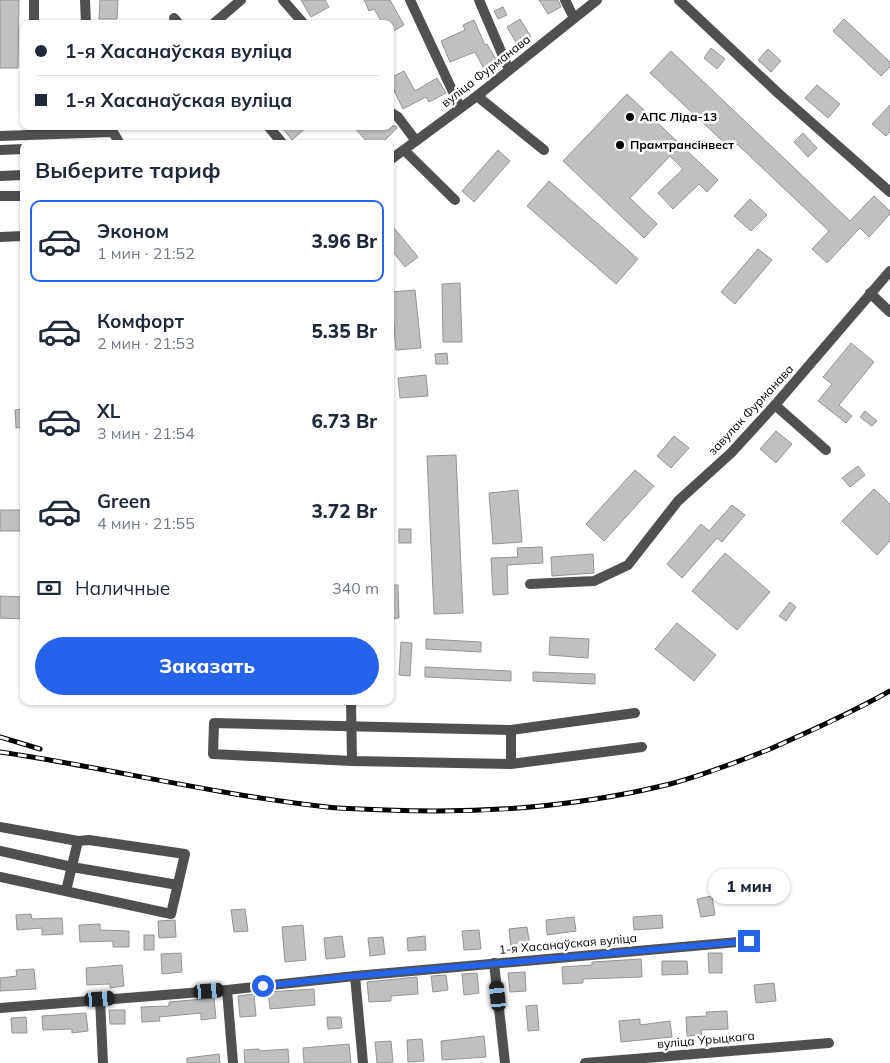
<!DOCTYPE html>
<html lang="ru">
<head>
<meta charset="utf-8">
<style>
  :root { --surface:#fff; --page:#f2f2f3; --text:#1f2937; --muted:#747a83; --line:#e0e1e3; --accent:#2563eb }
  body { margin:0; font-family:Mulish,sans-serif; background:var(--page); color:var(--text); height:100vh; display:flex; flex-direction:column; font-size:19px; white-space:nowrap }
  * { box-sizing:border-box; margin:0 }
  p { font-size:16px; color:var(--muted) }
  .icon { flex:none; width:28px; height:28px; fill:none; stroke:currentColor; stroke-width:2; stroke-linecap:round; stroke-linejoin:round }
  .map { position:relative; flex:1; overflow:hidden }
  .drawer { position:absolute; left:20px; top:140px; width:374px; height:565px; display:flex; flex-direction:column; background:var(--surface); border-radius:10px; box-shadow:0 1px 4px #0004 }
  .drawer>* { flex:none }
  .guide { position:absolute; left:20px; top:20px; width:374px; height:110px; border-radius:10px; box-shadow:0 1px 4px #0004; display:grid; align-content:center; height:110px; padding:0 15px; background:var(--surface) }
  .end { position:absolute; width:22px; height:22px; margin:-11px; border:6px solid #2563eb; background:#fff; box-shadow:0 0 0 2px #fff }
  .from { border-radius:50% }
  .bubble { position:absolute; height:35px; border-radius:18px; background:var(--surface); box-shadow:0 1px 4px #0004; font-size:16px; font-weight:800; line-height:35px; text-align:center }
  .car { position:absolute; width:15px; height:30px; margin:-15px -8px; border-radius:6px; box-shadow:0 0 4px 1px #0007; background:linear-gradient(#222 24%,#8ab4d8 0 40%,#222 0 76%,#8ab4d8 0 86%,#222 0) }
  .guide b { display:flex; align-items:center; gap:18px; height:48px; font-size:19px }
  .guide b+b { border-top:1px solid var(--line) }
  .guide i { width:12px; height:12px; background:var(--text) }
  ul { padding:0; list-style:none }
  li { display:flex; align-items:center; gap:15px; height:82px; margin:0 10px 8px; padding:0 5px; border:2px solid transparent; border-radius:10px }
  li div { flex:1 }
  li b { display:block; font-size:19px }
  li em { font-style:normal; font-weight:800 }
  li.selected { border-color:var(--accent) }
  li>.icon { width:45px; height:45px; stroke-width:1.5 }
  h2 { padding:0 15px; font-size:22px; line-height:60px }
  .pay { display:flex; align-items:center; gap:12px; height:55px; padding:0 15px; font-size:19px }
  .pay p { margin-inline-start:auto }
  .action { display:flex; gap:10px; margin-top:auto; padding:10px 15px }
  .action a { flex:1; height:58px; border-radius:30px; background:var(--accent); color:#fff; font-size:20px; font-weight:800; line-height:58px; text-align:center }
  .map>svg:first-child { display:block }
  .building { fill:#c0c0c0; stroke:#949494 }
  .lines { fill:none; stroke-linecap:round; stroke-linejoin:round }
  .minor { stroke:#505050; stroke-width:10 }
  .rail-casing { stroke:#000; stroke-width:5 }
  .rail { stroke:#fff; stroke-width:3; stroke-dasharray:9; stroke-linecap:butt }
  .route { stroke:#2563eb; stroke-width:6 }
  .poi-dot { fill:#000; stroke:#fff; stroke-width:2 }
  .labels { text-anchor:middle; stroke-width:5; stroke-linejoin:round; paint-order:stroke }
  .street-label { font-size:12px; fill:#000; stroke:#fff }
  .poi-label { font-size:12px; font-weight:bold; fill:#000; stroke:#fff; text-anchor:start }
</style>
</head>
<body>
<div class="map">
<svg width="890" height="1063" viewBox="0 0 890 1063">
  <rect width="100%" height="100%" fill="#fff"/>
  <g class="building">
    <polygon points="0,0 19,0 18,68 0,68"/>
    <polygon points="100,0 118,0 117,19 99,19"/>
    <polygon points="301,0 325,0 329,7 311,17"/>
    <polygon points="364,0 390,0 404,25 390,33 390,24 383,24 374,9 369,11"/>
    <polygon points="539,0 558,0 561,7 548,14"/>
    <polygon points="503,7 507,15 498,19 494,11"/>
    <polygon points="520,19 531,37 517,44 507,27"/>
    <polygon points="844,19 890,62 890,67 881,76 833,31"/>
    <polygon points="474,20 485,45 487,44 497,61 484,69 475,52 450,62 441,41 465,30 463,25"/>
    <polygon points="711,48 725,59 717,69 704,58"/>
    <polygon points="768,49 781,61 771,72 758,60"/>
    <polygon points="671,51 850,221 874,196 890,211 890,214 869,237 860,228 827,263 812,249 829,231 737,144 732,150 650,73"/>
    <polygon points="404,71 415,91 437,78 446,93 429,102 426,97 403,109 390,82 390,78"/>
    <polygon points="817,85 840,104 828,118 805,98"/>
    <polygon points="627,94 718,180 707,192 699,184 673,209 658,193 683,169 670,156 630,198 657,224 644,238 563,161"/>
    <polygon points="890,105 890,132 886,136 872,124"/>
    <polygon points="281,126 308,126 292,140"/>
    <polygon points="353,126 396,126 397,128 381,144 369,144"/>
    <polygon points="803,133 817,148 808,157 794,142"/>
    <polygon points="498,150 510,161 474,202 462,191"/>
    <polygon points="549,181 638,259 616,284 527,206"/>
    <polygon points="750,199 767,215 751,231 734,216"/>
    <polygon points="390,223 418,257 405,267 390,248"/>
    <polygon points="758,249 772,260 735,304 721,292"/>
    <polygon points="460,283 462,342 443,342 442,284"/>
    <polygon points="415,290 421,348 396,350 391,292"/>
    <polygon points="851,343 874,362 839,405 852,416 846,423 818,401 832,384 823,377"/>
    <polygon points="447,353 448,364 436,364 435,354"/>
    <polygon points="426,375 428,396 400,398 398,378"/>
    <polygon points="24,409 24,427 16,428 15,410"/>
    <polygon points="865,411 877,421 872,426 860,417"/>
    <polygon points="776,431 792,444 776,463 760,449"/>
    <polygon points="674,436 689,448 671,468 657,456"/>
    <polygon points="456,455 463,613 434,614 427,456"/>
    <polygon points="858,466 865,475 850,487 842,478"/>
    <polygon points="635,470 654,486 604,541 586,524"/>
    <polygon points="874,489 890,504 890,541 877,555 842,521"/>
    <polygon points="518,490 522,542 493,544 489,493"/>
    <polygon points="732,505 745,515 722,542 717,538 682,578 667,564 701,524 709,531"/>
    <rect x="0" y="510" width="24" height="21"/>
    <rect x="399" y="529" width="12" height="14"/>
    <polygon points="542,547 543,563 507,565 508,594 493,595 491,558 518,557 517,548"/>
    <polygon points="725,553 770,592 737,630 692,591"/>
    <polygon points="593,554 594,573 552,576 551,557"/>
    <polygon points="390,585 398,585 399,618 390,619"/>
    <polygon points="0,596 24,597 24,619 0,618"/>
    <polygon points="790,602 796,607 786,621 779,616"/>
    <polygon points="677,623 716,655 694,681 655,649"/>
    <polygon points="550,637 589,639 588,658 549,655"/>
    <polygon points="426,639 481,642 481,652 426,649"/>
    <polygon points="401,642 412,643 410,676 399,675"/>
    <polygon points="425,667 511,671 511,681 425,677"/>
    <polygon points="533,672 595,674 595,684 533,681"/>
    <polygon points="712,896 715,915 701,917 697,899"/>
    <polygon points="245,909 248,931 234,932 231,910"/>
    <polygon points="31,914 32,919 62,918 63,934 42,935 42,928 17,930 16,915"/>
    <polygon points="662,915 663,928 634,930 633,917"/>
    <polygon points="574,917 576,931 547,935 546,920"/>
    <polygon points="175,920 176,937 159,938 158,921"/>
    <polygon points="100,924 100,930 129,931 129,947 113,947 113,941 80,942 79,925"/>
    <polygon points="303,925 306,960 285,962 282,927"/>
    <polygon points="527,927 530,946 511,948 509,929"/>
    <polygon points="479,930 481,949 464,950 462,931"/>
    <rect x="144" y="935" width="10" height="15"/>
    <polygon points="342,936 345,957 326,959 324,938"/>
    <polygon points="425,936 426,950 408,951 407,938"/>
    <polygon points="383,937 385,954 370,956 368,938"/>
    <polygon points="181,953 182,972 162,974 161,954"/>
    <polygon points="708,953 722,953 722,973 709,973"/>
    <polygon points="641,959 642,977 583,979 583,983 563,984 562,967 592,965 592,962"/>
    <polygon points="662,961 687,961 688,974 662,975"/>
    <polygon points="122,965 124,986 110,988 110,984 87,985 86,968"/>
    <polygon points="34,969 36,989 0,991 0,978 17,976 16,970"/>
    <polygon points="525,972 526,991 510,992 508,973"/>
    <polygon points="477,973 479,993 464,995 462,974"/>
    <polygon points="446,975 448,990 433,992 431,976"/>
    <polygon points="417,977 418,994 391,996 391,1001 369,1002 367,982"/>
    <polygon points="774,983 776,1001 756,1003 754,985"/>
    <polygon points="314,989 315,1005 270,1009 268,992"/>
    <polygon points="254,994 256,1016 240,1017 238,996"/>
    <polygon points="214,998 216,1018 201,1020 201,1013 159,1017 160,1021 142,1022 141,1007 169,1006 169,1002"/>
    <polygon points="537,1005 539,1030 528,1031 526,1006"/>
    <polygon points="109,1010 125,1010 125,1024 110,1024"/>
    <polygon points="727,1011 728,1029 701,1030 702,1035 687,1036 686,1017 707,1016 706,1012"/>
    <polygon points="86,1013 88,1031 72,1033 72,1029 43,1030 42,1016"/>
    <polygon points="26,1017 27,1033 12,1033 11,1018"/>
    <polygon points="327,1017 341,1017 342,1028 328,1029"/>
    <polygon points="640,1019 640,1025 670,1021 672,1037 621,1042 619,1021"/>
    <polygon points="484,1036 486,1057 442,1060 441,1041"/>
    <polygon points="422,1039 424,1061 408,1062 407,1040"/>
    <polygon points="391,1041 393,1062 377,1063 375,1042"/>
    <polygon points="349,1044 351,1063 304,1063 303,1048"/>
    <polygon points="259,1049 259,1051 288,1049 289,1063 245,1063 244,1050"/>
    <polygon points="219,1054 220,1063 187,1063 187,1058"/>
  </g>
  <g class="lines">
    <g class="minor">
      <polyline points="34,0 34,24"/>
      <polyline points="85,0 86,24"/>
      <polyline points="283,0 304,24"/>
      <polyline points="410,0 460,107"/>
      <polyline points="479,0 509,70"/>
      <polyline points="565,0 574,18"/>
      <polyline points="679,0 778,93 890,192"/>
      <polyline points="174,18 179,24"/>
      <polyline points="213,24 241,0"/>
      <polyline points="477,96 544,150"/>
      <polyline points="390,112 398,117 416,141"/>
      <polyline points="268,126 283,144"/>
      <polyline points="0,136 113,132 120,144"/>
      <polyline points="0,150 24,149"/>
      <polyline points="404,150 455,200"/>
      <polyline points="390,160 477,96 597,0"/>
      <polyline points="0,176 24,175"/>
      <polyline points="0,196 24,196"/>
      <polyline points="0,237 24,236"/>
      <polyline points="870,293 890,312"/>
      <polyline points="775,405 826,450"/>
      <polyline points="530,584 594,581 628,565 678,501 731,453 775,405 890,271"/>
      <polyline points="351,701 352,761"/>
      <polyline points="511,730 511,764 642,747"/>
      <polyline points="511,764 352,761 213,754 214,723 511,730 635,713"/>
      <polyline points="0,827 78,841 89,840 185,854 171,914 0,877"/>
      <polyline points="0,851 72,867 178,885"/>
      <polyline points="66,891 78,841"/>
      <polyline points="494,963 505,1063"/>
      <polyline points="355,976 363,1063"/>
      <polyline points="227,990 233,1063"/>
      <polyline points="100,999 103,1063"/>
      <polyline points="0,1008 227,990 355,976 749,941"/>
      <polyline points="585,1063 829,1043"/>
    </g>
    <defs>
      <g id="rail">
        <polyline points="0,737 40,749"/>
        <path d="M0 752C109 768 217 795 327 807 346 809 367 809 387 810 482 814 577 807 670 784 704 775 737 762 770 749 811 731 851 713 890 691"/>
      </g>
    </defs>
    <use href="#rail" class="rail-casing"/>
    <use href="#rail" class="rail"/>
  </g>
  <g class="lines">
    <polyline class="route" points="263,986 355,976 749,941"/>
  </g>
  <g class="poi-dot">
    <circle cx="630" cy="117" r="5"/>
    <circle cx="620" cy="145" r="5"/>
  </g>
  <g class="labels">
    <g class="street-label">
      <text transform="translate(486 71) rotate(-38)" y="4">вуліца Фурманава</text>
      <text transform="translate(751 410) rotate(-47)" y="4">завулак Фурманава</text>
      <text transform="translate(568 944) rotate(-5)" y="4">1-я Хасанаўская вуліца</text>
      <text transform="translate(706 1040) rotate(-5)" y="4">вуліца Урыцкага</text>
    </g>
    <g class="poi-label">
      <text x="640" y="121">АПС Ліда-13</text>
      <text x="630" y="149">Прамтрансінвест</text>
    </g>
  </g>
</svg>
<i class="end from" style="left:263px;top:986px"></i>
<i class="end" style="left:749px;top:941px"></i>
<div class="bubble" style="left:708px;top:869px;width:82px">1 мин</div>
<i class="car" style="left:209px;top:991px;rotate:86deg"></i>
<i class="car" style="left:498px;top:996px;rotate:354deg"></i>
<i class="car" style="left:100px;top:999px;rotate:86deg"></i>
<div class="guide">
<b><i class="from"></i>1-я Хасанаўская вуліца</b>
<b><i></i>1-я Хасанаўская вуліца</b>
</div>
<section class="drawer">
<h2>Выберите тариф</h2>
<ul>
<li class="selected"><svg class="icon" aria-label="car" viewBox="0 0 24 24"><path d="M5 17H2v-5l4-1 3-4h7l3 4 3 1v5h-3M9 17h6M6 11h13"/><circle cx="7" cy="17" r="2"/><circle cx="17" cy="17" r="2"/></svg><div><b>Эконом</b><p>1 мин · 21:52</p></div><em>3.96 Br</em></li>
<li><svg class="icon" aria-label="car" viewBox="0 0 24 24"><path d="M5 17H2v-5l4-1 3-4h7l3 4 3 1v5h-3M9 17h6M6 11h13"/><circle cx="7" cy="17" r="2"/><circle cx="17" cy="17" r="2"/></svg><div><b>Комфорт</b><p>2 мин · 21:53</p></div><em>5.35 Br</em></li>
<li><svg class="icon" aria-label="car" viewBox="0 0 24 24"><path d="M5 17H2v-5l4-1 3-4h7l3 4 3 1v5h-3M9 17h6M6 11h13"/><circle cx="7" cy="17" r="2"/><circle cx="17" cy="17" r="2"/></svg><div><b>XL</b><p>3 мин · 21:54</p></div><em>6.73 Br</em></li>
<li><svg class="icon" aria-label="car" viewBox="0 0 24 24"><path d="M5 17H2v-5l4-1 3-4h7l3 4 3 1v5h-3M9 17h6M6 11h13"/><circle cx="7" cy="17" r="2"/><circle cx="17" cy="17" r="2"/></svg><div><b>Green</b><p>4 мин · 21:55</p></div><em>3.72 Br</em></li>
</ul>
<div class="pay"><svg class="icon" aria-label="cash" viewBox="0 0 24 24"><path d="M3 7h18v10H3z"/><circle cx="12" cy="12" r="2"/></svg>Наличные<p>340 m</p></div>
<div class="action"><a>Заказать</a></div>
</section>
</div>
</body>
</html>
